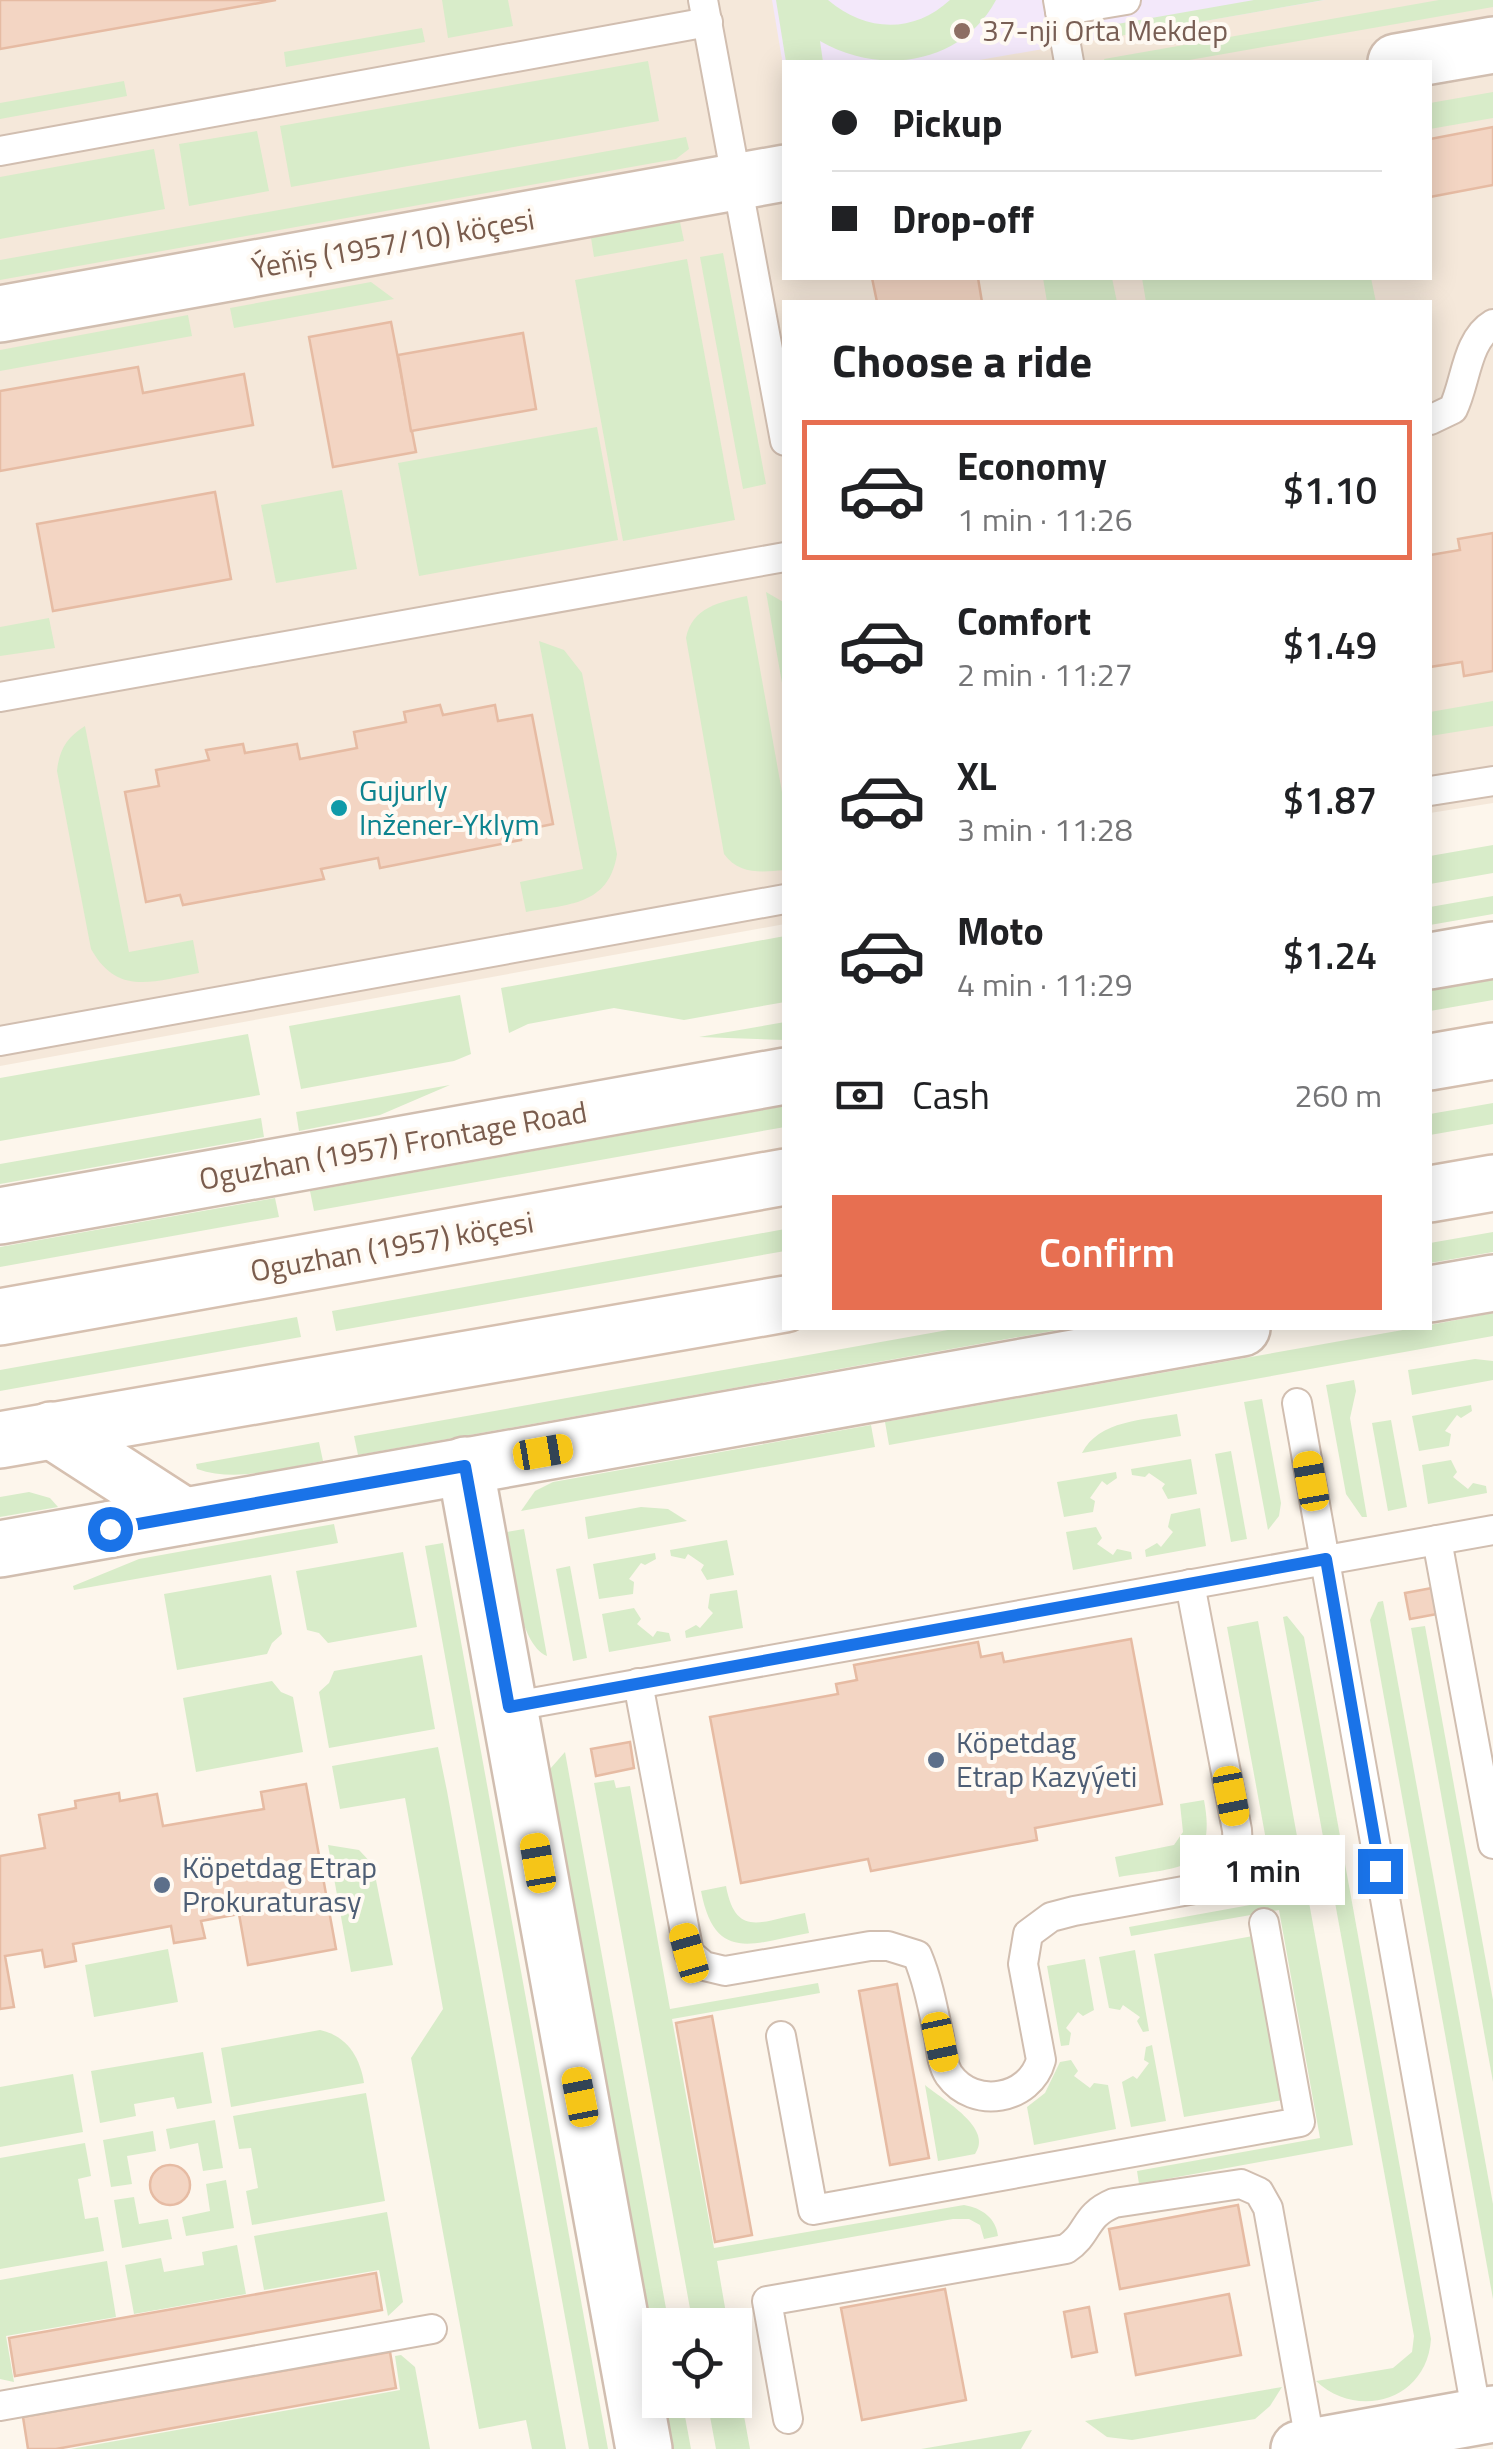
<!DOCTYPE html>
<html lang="en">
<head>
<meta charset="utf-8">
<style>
  :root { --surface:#fff; --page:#f2f2f2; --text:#202124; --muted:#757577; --line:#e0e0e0; --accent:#e76f51 }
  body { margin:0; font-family:"Titillium Web",sans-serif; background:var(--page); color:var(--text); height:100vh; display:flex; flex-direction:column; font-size:38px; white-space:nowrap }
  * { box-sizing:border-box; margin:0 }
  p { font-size:32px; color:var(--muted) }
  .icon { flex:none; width:55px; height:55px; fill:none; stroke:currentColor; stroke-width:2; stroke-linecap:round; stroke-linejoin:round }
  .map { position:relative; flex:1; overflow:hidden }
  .side { position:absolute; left:782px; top:300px; width:650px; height:1030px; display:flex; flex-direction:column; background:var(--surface); border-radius:0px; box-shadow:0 5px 25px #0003 }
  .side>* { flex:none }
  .banner { position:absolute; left:782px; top:60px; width:650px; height:220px; border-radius:0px; box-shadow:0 5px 25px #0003; display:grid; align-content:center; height:220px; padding:0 50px; background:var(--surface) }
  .controls { position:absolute; left:642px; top:2308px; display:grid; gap:20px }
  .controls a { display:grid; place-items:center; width:110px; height:110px; border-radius:0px; background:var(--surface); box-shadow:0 5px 25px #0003; font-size:50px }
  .end { position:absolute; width:45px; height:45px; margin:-22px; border:12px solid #1a73e8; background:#fff; box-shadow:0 0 0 5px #fff }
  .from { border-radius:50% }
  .bubble { position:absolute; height:70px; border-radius:0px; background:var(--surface); box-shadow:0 5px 25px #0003; font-size:32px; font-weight:600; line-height:70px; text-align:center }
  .car { position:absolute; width:30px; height:60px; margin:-30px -15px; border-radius:12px; box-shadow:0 0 8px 2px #0007; background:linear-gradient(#f5c518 24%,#345 0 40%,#f5c518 0 76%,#345 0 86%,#f5c518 0) }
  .banner b { display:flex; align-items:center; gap:35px; height:95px; font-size:38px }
  .banner b+b { border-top:2px solid var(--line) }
  .banner i { width:25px; height:25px; background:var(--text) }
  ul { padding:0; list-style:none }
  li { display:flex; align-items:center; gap:30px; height:140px; margin:0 20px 15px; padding:0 30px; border:5px solid transparent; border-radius:0px }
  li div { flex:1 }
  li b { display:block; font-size:38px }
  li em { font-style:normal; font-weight:600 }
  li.current { border-color:var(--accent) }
  li>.icon { width:90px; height:90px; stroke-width:1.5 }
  h2 { padding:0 50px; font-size:45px; line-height:120px }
  .pay { display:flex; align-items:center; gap:25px; height:110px; padding:0 50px; font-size:38px }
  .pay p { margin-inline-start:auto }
  .cta { display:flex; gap:20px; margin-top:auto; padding:20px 50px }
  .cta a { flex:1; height:115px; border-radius:0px; background:var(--accent); color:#fff; font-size:40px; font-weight:600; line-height:115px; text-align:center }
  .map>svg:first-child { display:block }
  .residential { fill:#f5e8da; fill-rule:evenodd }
  .education { fill:#f3e8fa }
  .green { fill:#d8ecc9 }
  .building { fill:#f3d5c3; stroke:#e6bba3; stroke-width:2.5 }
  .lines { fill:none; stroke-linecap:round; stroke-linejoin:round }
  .service-casing { stroke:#d1beb0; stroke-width:32 }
  .minor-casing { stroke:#d1beb0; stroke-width:60 }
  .secondary-casing { stroke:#d6c0b0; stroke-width:60 }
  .service { stroke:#fff; stroke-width:28 }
  .minor { stroke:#fff; stroke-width:55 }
  .secondary { stroke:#fff; stroke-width:55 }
  .route { stroke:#1a73e8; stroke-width:12 }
  .education-dot { fill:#8d6e63; stroke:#fffaf3; stroke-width:4 }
  .culture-dot { fill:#0f9aa8; stroke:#fffaf3; stroke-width:4 }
  .service-dot { fill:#5c6f8a; stroke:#fffaf3; stroke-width:4 }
  .labels { text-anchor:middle; stroke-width:8; stroke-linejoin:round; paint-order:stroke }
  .education-label { font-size:30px; fill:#785e54; stroke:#fffaf3; text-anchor:start }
  .street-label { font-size:30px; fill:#7a5c4d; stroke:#fffaf3 }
  .culture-label { font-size:30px; fill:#0d838f; stroke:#fffaf3; text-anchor:start }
  .service-label { font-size:30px; fill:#4e5e75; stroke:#fffaf3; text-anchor:start }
</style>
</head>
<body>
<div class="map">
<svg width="1493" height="2449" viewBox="0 0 1493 2449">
  <rect width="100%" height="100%" fill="#fdf6ec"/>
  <path class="residential" d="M0 0H1493V803L1430 813V302H785V924L0 1066ZM785 62H1430V278H785Z"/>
  <polygon class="education" points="772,0 1325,0 968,62 785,62 785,77"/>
  <g class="green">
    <polygon points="442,0 508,0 513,26 448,38"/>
    <path d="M776 0H828C866 32 913 34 950 0H996C961 65 880 76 820 41L823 62H786Z"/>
    <polygon points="1254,0 1324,0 1102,39 1100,27"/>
    <polygon points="1439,0 1493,0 1493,7 1178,62 1105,62 1104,59"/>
    <polygon points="422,28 425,42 286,67 284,52"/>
    <polygon points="648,61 659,121 291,187 280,126"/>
    <polygon points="124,81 127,96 0,119 0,103"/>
    <polygon points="1493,92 1493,118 1430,129 1430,103"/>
    <polygon points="257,131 269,191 189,206 179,144"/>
    <polygon points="686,137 689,149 676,159 0,280 0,260"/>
    <polygon points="154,149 165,209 0,239 0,177"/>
    <polygon points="680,222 684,241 594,257 591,238"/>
    <polygon points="723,253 766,484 743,489 700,257"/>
    <polygon points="687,259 735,520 623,541 575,280"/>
    <polygon points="1043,278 1112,278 1117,302 1047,302"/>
    <polygon points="1142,278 1371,278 1376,302 1146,302"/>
    <polygon points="371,282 394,299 234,328 230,308"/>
    <polygon points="188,315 192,336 0,371 0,350"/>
    <polygon points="597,427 618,540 419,576 398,463"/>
    <polygon points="342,490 357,569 276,583 261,505"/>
    <polygon points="766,592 785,603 785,700"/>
    <path d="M747 596 785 809V870C762 872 739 875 724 854L686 638C692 607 720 602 747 596Z"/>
    <polygon points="49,618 55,648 0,656 0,627"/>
    <path d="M539 641 564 650 582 673 617 854C609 906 568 904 526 912L520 882 583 869Z"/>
    <polygon points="1493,701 1493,726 1430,736 1430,712"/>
    <path d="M85 726 129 952 193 940 199 973C154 981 118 997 91 949L57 771C59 750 67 737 85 726Z"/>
    <polygon points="1493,845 1493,873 1430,884 1430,856"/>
    <polygon points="1493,896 1493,914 1430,925 1430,907"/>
    <polygon points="785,936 785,1002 684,1020 614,1008 528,1024 509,1033 501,988"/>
    <polygon points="1493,979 1493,1000 1430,1011 1430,990"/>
    <polygon points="460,995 471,1054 454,1061 301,1089 289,1026"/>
    <polygon points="785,1022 785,1040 699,1037"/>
    <polygon points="248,1034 260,1095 0,1141 0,1078"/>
    <polygon points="450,1085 380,1115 299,1131 296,1112"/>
    <polygon points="1493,1103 1493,1124 1430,1135 1430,1114"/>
    <polygon points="785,1106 785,1127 314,1211 310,1191"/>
    <polygon points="261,1118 264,1137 0,1184 0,1164"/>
    <polygon points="275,1198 279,1217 0,1267 0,1247"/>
    <polygon points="785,1229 785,1251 336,1331 332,1311"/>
    <polygon points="1493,1232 1493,1252 1430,1263 1430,1243"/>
    <polygon points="1493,1313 1493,1336 889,1445 885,1422 1414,1328 1430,1328 1430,1325"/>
    <polygon points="297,1317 301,1337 0,1391 0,1370"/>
    <polygon points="959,1328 1069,1328 358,1455 354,1436"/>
    <polygon points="1475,1359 1493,1361 1493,1380 1412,1395 1408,1370"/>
    <polygon points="1354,1380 1356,1391 1350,1418 1367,1517 1362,1517 1346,1494 1326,1385"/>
    <polygon points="1262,1399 1281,1503 1279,1516 1268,1530 1244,1402"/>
    <polygon points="1471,1405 1472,1411 1461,1418 1457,1415 1445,1431 1451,1434 1449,1446 1419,1451 1412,1416"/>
    <path d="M1177 1414 1181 1436 1082 1453C1099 1420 1144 1420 1177 1414Z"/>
    <polygon points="1391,1420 1407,1507 1388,1511 1372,1423"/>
    <polygon points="871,1425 875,1447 521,1511 535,1491 553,1482"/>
    <path d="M319 1442 323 1461C282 1468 237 1483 197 1469L196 1464Z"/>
    <polygon points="1231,1451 1247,1539 1231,1542 1215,1454"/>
    <polygon points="1191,1459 1197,1494 1168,1499 1162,1488 1165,1484 1149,1473 1145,1477 1132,1475 1131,1469"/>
    <polygon points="1451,1460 1457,1472 1453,1477 1468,1489 1473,1483 1486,1486 1487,1493 1428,1504 1422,1465"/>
    <polygon points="1116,1472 1117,1478 1107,1485 1102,1481 1090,1498 1095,1501 1093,1512 1064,1517 1057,1482"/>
    <polygon points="29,1492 50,1498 58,1507 0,1517 0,1497"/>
    <polygon points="641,1507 668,1509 687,1521 588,1539 585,1517"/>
    <polygon points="1200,1508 1206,1546 1146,1557 1145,1550 1157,1543 1161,1547 1173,1532 1168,1527 1171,1514"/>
    <polygon points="334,1524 338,1543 74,1590 73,1586 139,1559"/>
    <polygon points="1096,1527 1102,1538 1097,1544 1113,1555 1117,1549 1131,1552 1132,1559 1073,1570 1066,1532"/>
    <path d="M524 1529 547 1656C516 1642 513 1564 507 1532Z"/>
    <polygon points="727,1540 734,1575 707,1580 701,1570 704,1565 688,1554 685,1559 671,1556 670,1550"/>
    <polygon points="443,1543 608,2449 589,2449 425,1546"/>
    <polygon points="403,1552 417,1627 328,1643 319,1633 307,1630 296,1571"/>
    <polygon points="655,1553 656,1559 645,1565 641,1563 629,1579 634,1582 633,1594 599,1599 593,1564"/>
    <polygon points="570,1566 587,1658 573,1661 556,1569"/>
    <polygon points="271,1575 282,1634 272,1643 267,1654 177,1670 164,1594"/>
    <polygon points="737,1590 743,1628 686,1638 685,1631 696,1625 700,1628 713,1613 708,1608 710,1594"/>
    <polygon points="1383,1601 1493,2204 1493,2299 1370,1620 1378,1602"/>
    <polygon points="634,1608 641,1619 637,1624 653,1637 657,1631 669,1633 671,1641 609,1652 602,1614"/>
    <path d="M1287 1616 1304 1637 1431 2339C1427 2401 1357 2420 1316 2381L1393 2368 1412 2352 1414 2336 1283 1617Z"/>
    <polygon points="1258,1621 1353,2145 1139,2184 1137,2171 1320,2138 1279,1910 1131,1936 1129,1927 1277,1900 1227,1627"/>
    <polygon points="1425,1626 1493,2000 1493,2082 1411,1628"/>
    <polygon points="422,1655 435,1729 329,1748 319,1692 329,1683 334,1671"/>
    <polygon points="272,1681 281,1692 293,1697 303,1752 196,1772 183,1698"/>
    <polygon points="438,1747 447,1791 566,2449 532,2449 526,2420 479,2429 411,2058 443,2009 405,1798 340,1809 332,1766"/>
    <polygon points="565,1752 669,2325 660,2325 660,2377 550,1769"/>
    <path d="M614 1780 616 1788 630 1786 670 2009 818 1983 820 1993 672 2019 714 2248 964 2205C982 2208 996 2218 998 2236L984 2239 980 2225 969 2219H953L717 2261 728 2325H693L594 1783Z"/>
    <path d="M1204 1800C1218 1874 1176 1867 1119 1877L1115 1857 1174 1845 1183 1832 1180 1804Z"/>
    <polygon points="328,1845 359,1850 373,1865 393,1965 351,1972"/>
    <path d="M726 1886C736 1940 763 1920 805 1913L809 1933C753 1943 715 1964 701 1891Z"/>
    <polygon points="1253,1936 1283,2100 1184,2117 1154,1954"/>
    <polygon points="168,1949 178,2002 94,2017 85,1965"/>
    <polygon points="1135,1950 1149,2031 1143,2032 1137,2021 1140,2017 1123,2005 1120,2010 1109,2008 1099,1957"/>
    <polygon points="1085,1959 1094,2010 1083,2016 1078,2012 1066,2028 1071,2033 1069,2045 1061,2046 1047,1966"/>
    <path d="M320 2030C347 2036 360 2057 364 2083L231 2107 221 2048Z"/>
    <polygon points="1152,2045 1166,2121 1131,2127 1122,2082 1133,2076 1137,2079 1149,2063 1144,2060 1146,2047"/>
    <polygon points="203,2052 212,2103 177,2109 174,2097 134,2104 136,2116 100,2123 91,2071"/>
    <polygon points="1071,2060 1078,2071 1074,2076 1090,2088 1094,2083 1108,2085 1116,2129 1034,2145 1027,2107 1045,2093 1060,2062"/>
    <polygon points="73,2074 83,2132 0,2147 0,2087"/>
    <path d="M925 2085C943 2100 994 2128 975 2154L938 2161Z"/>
    <polygon points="366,2093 385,2201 252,2225 246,2191 258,2188 251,2148 239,2149 233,2116"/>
    <polygon points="215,2120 223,2168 203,2171 198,2143 170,2149 166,2129"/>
    <polygon points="153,2131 156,2151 127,2156 132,2184 111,2187 103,2140"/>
    <polygon points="85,2143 91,2176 78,2179 85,2219 98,2217 104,2251 0,2269 0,2158"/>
    <polygon points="226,2180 234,2228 186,2236 182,2217 210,2211 206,2184"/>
    <polygon points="134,2197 139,2224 168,2219 172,2239 122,2248 114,2200"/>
    <polygon points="387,2212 403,2302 388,2316 379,2270 264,2290 254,2236"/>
    <polygon points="237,2245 246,2294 134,2314 125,2265 161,2258 164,2272 204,2265 202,2252"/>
    <polygon points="107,2261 116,2317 6,2336 14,2382 0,2379 0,2280"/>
    <polygon points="401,2355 415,2367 430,2449 71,2449 400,2390 395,2356"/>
    <polygon points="735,2366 750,2449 716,2449 707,2400 735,2400"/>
    <polygon points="1282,2387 1270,2406 1255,2419 1132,2440 1107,2437 1085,2421"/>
    <polygon points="664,2400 682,2400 691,2449 673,2449"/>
    <polygon points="1032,2430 1021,2449 921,2449"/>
  </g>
  <g class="building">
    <polygon points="0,0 276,0 0,49"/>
    <polygon points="1493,127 1493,185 1430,197 1430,139"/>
    <polygon points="872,278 978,278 982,302 877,302"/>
    <polygon points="391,322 416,452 333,467 309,337"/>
    <polygon points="523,333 536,409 411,431 398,355"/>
    <polygon points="138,367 143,393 244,374 253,425 0,471 0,391"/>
    <polygon points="215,492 231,579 53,611 37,524"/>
    <polygon points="1493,533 1493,671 1464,676 1462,662 1430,667 1430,555 1460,550 1458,539"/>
    <polygon points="440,705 443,715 495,705 498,721 532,715 553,824 519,831 521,840 380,868 378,858 321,869 324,879 183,905 180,895 146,902 125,792 159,786 156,770 209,760 206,750 243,744 245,753 297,744 300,759 357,748 354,732 406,722 404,712"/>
    <polygon points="1432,1588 1437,1614 1410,1619 1405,1593"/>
    <polygon points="1131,1639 1162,1804 1035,1828 1037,1840 871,1871 868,1859 741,1883 710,1717 838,1694 836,1684 857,1680 854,1665 978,1642 981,1657 1002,1653 1004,1662"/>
    <polygon points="630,1742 634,1768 596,1776 591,1749"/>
    <polygon points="306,1784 336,1949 248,1965 239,1914 201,1921 205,1938 174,1943 171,1926 73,1944 76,1961 45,1967 42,1950 5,1956 14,2007 0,2009 0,1856 45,1848 39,1815 76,1808 75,1801 119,1793 120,1801 157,1794 163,1826 264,1809 261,1792"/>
    <polygon points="897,1984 929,2158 890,2165 859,1991"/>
    <polygon points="712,2016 752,2235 715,2242 676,2023"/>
    <circle cx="170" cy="2185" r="20"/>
    <polygon points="1238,2205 1249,2265 1120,2289 1109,2229"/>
    <polygon points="376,2273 382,2310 15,2376 9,2338"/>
    <polygon points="945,2289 966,2400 862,2420 841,2308"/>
    <polygon points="1229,2294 1241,2355 1136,2375 1125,2314"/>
    <polygon points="1089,2307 1097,2352 1072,2357 1064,2312"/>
    <polygon points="390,2352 396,2388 56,2449 28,2449 23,2417"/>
  </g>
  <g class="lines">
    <defs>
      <g id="service">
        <polyline points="703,0 785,441"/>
        <polyline points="1058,0 1069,62"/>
        <polyline points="1060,11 1126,0"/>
        <polyline points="0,151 708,22"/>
        <path d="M1430 420 1453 409C1466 383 1466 340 1493 324"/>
        <polyline points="0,697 785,557"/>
        <polyline points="1430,791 1493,781"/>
        <polyline points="0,1041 785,899"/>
        <polyline points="1297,1403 1477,2416"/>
        <polyline points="1437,1540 1493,1844"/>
        <path d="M638 1683 689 1953 704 1966 725 1971 870 1946H888L917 1955C928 1981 933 2009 939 2037 941 2049 942 2065 949 2075 974 2110 1030 2100 1041 2060L1023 1964 1028 1934 1051 1917 1074 1911 1211 1886C1233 1872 1239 1857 1237 1830L1190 1584"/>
        <polyline points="509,1707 1493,1530"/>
        <polyline points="781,2036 813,2210 1300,2122 1264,1923"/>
        <polyline points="0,2406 432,2329"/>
        <path d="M788 2419 767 2301 1066 2249C1090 2233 1083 2216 1114 2203L1241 2184 1259 2192 1268 2208 1311 2447"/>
      </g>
      <g id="minor">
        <polyline points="1396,62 1493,45"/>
        <polyline points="0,314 785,173"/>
        <polyline points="1430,961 1493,950"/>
        <polyline points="0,1216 785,1076"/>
        <polyline points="1430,1294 1493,1283"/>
        <polyline points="465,1465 644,2449"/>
        <polyline points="0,1549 1242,1328"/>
        <polyline points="1299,2449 1493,2414"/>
      </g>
      <g id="secondary">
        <polyline points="1430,1062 1493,1051"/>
        <polyline points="1430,1194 1493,1183"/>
        <polyline points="0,1317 785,1177"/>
        <polyline points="51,1430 184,1516"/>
        <polyline points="0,1440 785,1304"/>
      </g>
    </defs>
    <use href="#service" class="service-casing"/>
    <use href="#minor" class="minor-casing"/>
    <use href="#secondary" class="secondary-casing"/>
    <use href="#service" class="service"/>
    <use href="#minor" class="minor"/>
    <use href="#secondary" class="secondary"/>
  </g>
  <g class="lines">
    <polyline class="route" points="110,1529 465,1466 509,1707 1326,1559 1380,1871"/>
  </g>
  <circle class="education-dot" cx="962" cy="31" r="10"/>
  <circle class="culture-dot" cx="339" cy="808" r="10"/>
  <g class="service-dot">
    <circle cx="936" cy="1760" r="10"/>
    <circle cx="162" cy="1885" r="10"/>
  </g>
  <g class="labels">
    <g class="education-label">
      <text x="982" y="41">37-nji Orta Mekdep</text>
    </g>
    <g class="street-label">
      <text transform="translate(393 244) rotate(-10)" y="10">Ýeňiş (1957/10) köçesi</text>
      <text transform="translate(393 1146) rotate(-10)" y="10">Oguzhan (1957) Frontage Road</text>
      <text transform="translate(392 1247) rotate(-10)" y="10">Oguzhan (1957) köçesi</text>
    </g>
    <g class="culture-label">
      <text x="359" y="801">Gujurly<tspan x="359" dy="34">Inžener-Yklym</tspan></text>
    </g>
    <g class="service-label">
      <text x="956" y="1753">Köpetdag<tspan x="956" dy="34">Etrap Kazyýeti</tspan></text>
      <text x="182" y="1878">Köpetdag Etrap<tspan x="182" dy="34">Prokuraturasy</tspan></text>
    </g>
  </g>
</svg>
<div class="controls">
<a><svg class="icon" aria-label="locate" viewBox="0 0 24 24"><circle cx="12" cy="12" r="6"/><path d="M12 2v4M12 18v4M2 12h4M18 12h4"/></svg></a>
</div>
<i class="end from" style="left:110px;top:1529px"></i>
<i class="end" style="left:1380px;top:1871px"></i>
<div class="bubble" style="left:1180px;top:1835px;width:165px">1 min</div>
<i class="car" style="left:543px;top:1452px;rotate:80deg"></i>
<i class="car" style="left:1311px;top:1481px;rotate:350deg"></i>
<i class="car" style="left:1231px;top:1796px;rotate:169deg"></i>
<i class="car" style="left:538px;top:1863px;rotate:350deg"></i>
<i class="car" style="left:689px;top:1953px;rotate:344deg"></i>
<i class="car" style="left:940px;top:2042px;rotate:168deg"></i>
<i class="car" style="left:580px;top:2097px;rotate:349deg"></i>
<div class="banner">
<b><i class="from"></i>Pickup</b>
<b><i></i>Drop-off</b>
</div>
<section class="side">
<h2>Choose a ride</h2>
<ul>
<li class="current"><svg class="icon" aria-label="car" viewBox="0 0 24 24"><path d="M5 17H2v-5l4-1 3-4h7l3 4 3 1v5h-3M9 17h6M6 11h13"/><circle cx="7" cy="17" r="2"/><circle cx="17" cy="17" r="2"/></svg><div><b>Economy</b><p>1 min · 11:26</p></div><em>$1.10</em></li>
<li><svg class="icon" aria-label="car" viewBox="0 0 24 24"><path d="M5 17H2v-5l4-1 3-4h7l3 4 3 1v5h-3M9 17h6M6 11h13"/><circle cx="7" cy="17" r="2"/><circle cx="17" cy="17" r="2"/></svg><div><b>Comfort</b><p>2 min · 11:27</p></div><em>$1.49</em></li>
<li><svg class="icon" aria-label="car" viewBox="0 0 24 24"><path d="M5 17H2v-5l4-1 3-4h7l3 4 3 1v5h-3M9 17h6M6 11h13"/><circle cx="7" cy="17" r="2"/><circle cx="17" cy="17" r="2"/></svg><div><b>XL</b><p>3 min · 11:28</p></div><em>$1.87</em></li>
<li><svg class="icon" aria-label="car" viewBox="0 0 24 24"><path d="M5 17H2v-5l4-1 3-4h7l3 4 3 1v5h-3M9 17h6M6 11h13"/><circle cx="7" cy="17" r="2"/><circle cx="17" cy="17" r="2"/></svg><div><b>Moto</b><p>4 min · 11:29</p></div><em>$1.24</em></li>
</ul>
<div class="pay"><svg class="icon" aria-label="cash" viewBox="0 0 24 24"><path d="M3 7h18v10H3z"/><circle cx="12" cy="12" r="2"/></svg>Cash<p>260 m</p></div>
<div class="cta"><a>Confirm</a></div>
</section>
</div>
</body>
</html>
